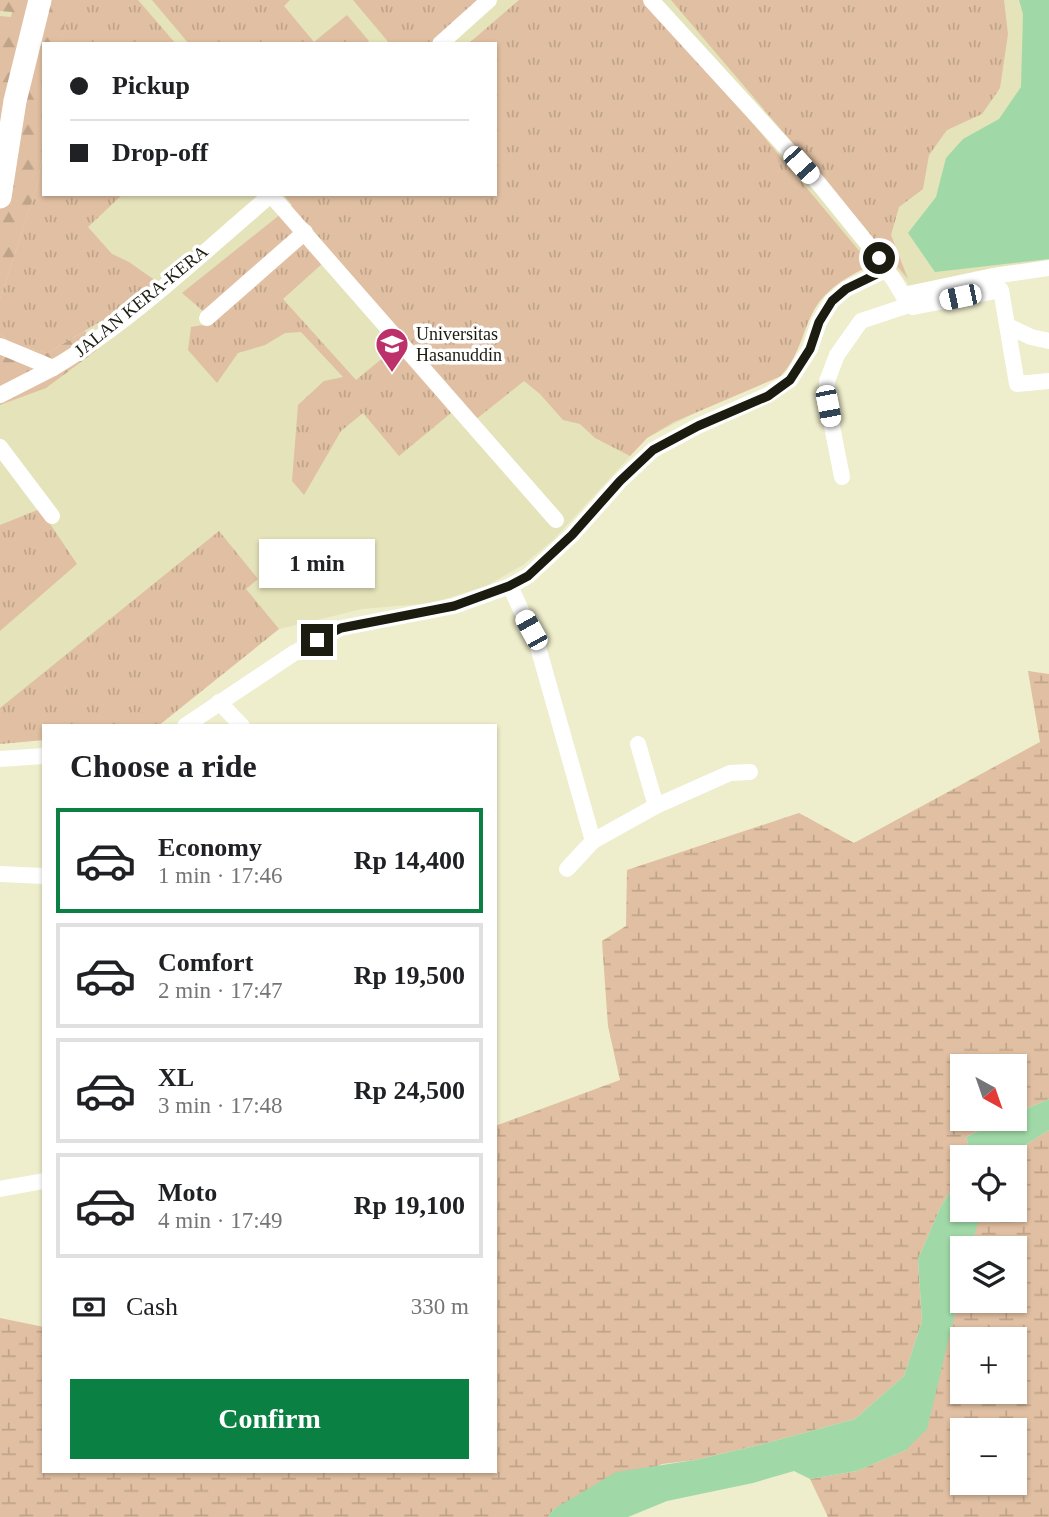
<!DOCTYPE html>
<html lang="en">
<head>
<meta charset="utf-8">
<style>
  :root { --surface:#fff; --page:#f2f2f2; --text:#202124; --muted:#757577; --line:#e0e0e0; --accent:#0b8043 }
  body { margin:0; font-family:Georgia,serif; background:var(--page); color:var(--text); height:100vh; display:flex; flex-direction:column; font-size:26px; white-space:nowrap }
  * { box-sizing:border-box; margin:0 }
  p { font-size:23px; color:var(--muted) }
  .icon { flex:none; width:38px; height:38px; fill:none; stroke:currentColor; stroke-width:2; stroke-linecap:round; stroke-linejoin:round }
  .map { position:relative; flex:1; overflow:hidden }
  .drawer { position:absolute; left:42px; top:724px; width:455px; height:749px; display:flex; flex-direction:column; background:var(--surface); border-radius:0px; box-shadow:0 2px 5px #0004 }
  .drawer>* { flex:none }
  .guide { position:absolute; left:42px; top:42px; width:455px; height:154px; border-radius:0px; box-shadow:0 2px 5px #0004; display:grid; align-content:center; height:154px; padding:0 28px; background:var(--surface) }
  .needle { width:46px; rotate:140deg }
  .tools { position:absolute; left:950px; top:1054px; display:grid; gap:14px }
  .tools a { display:grid; place-items:center; width:77px; height:77px; border-radius:0px; background:var(--surface); box-shadow:0 2px 5px #0004; font-size:35px }
  .end { position:absolute; width:32px; height:32px; margin:-16px; border:9px solid #1b1b0f; background:#fff; box-shadow:0 0 0 4px #fff }
  .from { border-radius:50% }
  .bubble { position:absolute; height:49px; border-radius:0px; background:var(--surface); box-shadow:0 2px 5px #0004; font-size:23px; font-weight:700; line-height:49px; text-align:center }
  .car { position:absolute; width:21px; height:42px; margin:-21px -10px; border-radius:9px; box-shadow:0 0 5px 2px #0007; background:linear-gradient(#fff 24%,#345 0 40%,#fff 0 76%,#345 0 86%,#fff 0) }
  .guide b { display:flex; align-items:center; gap:24px; height:66px; font-size:26px }
  .guide b+b { border-top:2px solid var(--line) }
  .guide i { width:18px; height:18px; background:var(--text) }
  ul { padding:0; list-style:none }
  li { display:flex; align-items:center; gap:21px; height:105px; margin:0 14px 10px; padding:0 14px; border:4px solid var(--line); border-radius:0px }
  li div { flex:1 }
  li b { display:block; font-size:26px }
  li em { font-style:normal; font-weight:700 }
  li.on { border-color:var(--accent) }
  li>.icon { width:63px; height:63px; stroke-width:1.5 }
  h2 { padding:0 28px; font-size:32px; line-height:84px }
  .pay { display:flex; align-items:center; gap:18px; height:77px; padding:0 28px; font-size:26px }
  .pay p { margin-inline-start:auto }
  .action { display:flex; gap:14px; margin-top:auto; padding:14px 28px }
  .action a { flex:1; height:80px; border-radius:0px; background:var(--accent); color:#fff; font-size:28px; font-weight:700; line-height:80px; text-align:center }
  .map>svg:first-child { display:block }
  .built { fill:#e4e3ba; fill-rule:evenodd }
  .grass { fill:url(#grass-tufts) }
  .forest { fill:url(#forest-firs) }
  .wetland { fill:url(#wetland-marsh); fill-rule:evenodd }
  .water { fill:#a0d9a7 }
  .lines { fill:none; stroke-linecap:round; stroke-linejoin:round }
  .street { stroke:#fff; stroke-width:16 }
  .secondary { stroke:#fff; stroke-width:23 }
  .route { stroke:#1b1b0f; stroke-width:9 }
  .labels { text-anchor:middle; stroke-width:7; stroke-linejoin:round; paint-order:stroke }
  .street-label { font-size:18px; fill:#1b1b0f; stroke:#fff }
  .poi-label { font-size:18px; fill:#1b1b0f; stroke:#fff; text-anchor:start }
</style>
</head>
<body>
<div class="map">
<svg width="1049" height="1517" viewBox="0 0 1049 1517">
  <defs>
    <pattern id="grass-tufts" width="24" height="20" patternUnits="userSpaceOnUse" patternTransform="scale(1.75)"><rect width="24" height="20" fill="#e0bfa2"/><path d="M3 7l-1-3M5 7V3M7 7l1-3M15 17l-1-3M17 17v-4M19 17l1-3" fill="none" stroke="#c0a48a"/></pattern>
    <pattern id="forest-firs" width="22" height="20" patternUnits="userSpaceOnUse" patternTransform="scale(1.75)"><rect width="22" height="20" fill="#e0bfa2"/><path d="M5 1l3.5 6h-7zM16 11l3.5 6h-7z" fill="#c0a48a"/></pattern>
    <pattern id="wetland-marsh" width="20" height="14" patternUnits="userSpaceOnUse" patternTransform="scale(1.75)"><rect width="20" height="14" fill="#e0bfa2"/><path d="M1 5h8M5 5V1M11 12h8M15 12V8" fill="none" stroke="#c0a48a"/></pattern>
  </defs>
  <rect width="100%" height="100%" fill="#eeedcc"/>
  <path class="built" d="M0 0H1049V274L994 282 915 300 908 284 884 253 871 265 839 282 820 301 811 315 802 341 787 370 779 377 710 405 647 438 553 540 523 565 486 586 432 603 362 609 279 629 158 726H44V740L0 744ZM44 44H495V194H44Z"/>
  <g class="grass">
    <polygon points="68,0 138,0 176,44 61,44"/>
    <polygon points="152,0 290,0 284,6 314,42 347,15 369,41 366,44 189,44"/>
    <polygon points="353,0 482,0 430,44 390,44"/>
    <path d="M519 0H644L709 71 871 265C847 277 824 289 812 314 801 335 798 360 779 377L674 422 647 438 630 456 595 438 580 424 563 420 540 394 524 381 475 420 306 222 203 311 182 293 292 205 283 194H495V44H468Z"/>
    <polygon points="671,0 1004,0 1008,34 1000,88 982,114 947,130 929,155 923,189 899,207 891,235 908,279"/>
    <polygon points="44,148 44,194 123,194 88,227 112,254 129,262 156,281 130,304 47,353 11,344 0,333 0,299 37,186"/>
    <polygon points="303,241 323,263 283,299 356,380 396,347 451,413 399,456 363,413 341,431 304,495 292,481 298,405 324,381 343,377 301,332 285,333 265,345 238,353 217,383 188,350 191,327 209,324"/>
    <polygon points="40,509 77,564 0,631 0,525"/>
    <polygon points="219,531 258,579 246,589 279,629 158,726 44,726 44,740 0,744 0,708"/>
  </g>
  <g class="forest">
    <polygon points="0,0 69,0 61,44 44,44 44,148 37,186 0,299 0,16 11,17 12,12 0,11"/>
    <polygon points="85,331 97,350 46,388 0,405 0,333 11,344 47,353"/>
  </g>
  <g class="wetland">
    <polygon points="1028,671 1049,674 1049,1099 1015,1114 1015,1066 962,1066 962,1118 1005,1118 966,1137 972,1157 962,1157 962,1174 941,1206 918,1259 922,1321 904,1376 855,1419 759,1445 695,1460 662,1464 554,1509 548,1517 0,1517 0,1318 44,1327 44,1472 495,1472 495,1126 620,1080 608,1026 602,941 626,926 627,870 799,813 854,843 1040,742"/>
    <path d="M1049 1130V1517H828L810 1479 857 1471 906 1450 956 1311 962 1284V1300H1015V1248H971L980 1209H1015V1157H1011L1019 1149ZM962 1339H1015V1391H962ZM962 1430H1015V1482H962Z"/>
  </g>
  <g class="water">
    <polygon points="1019,0 1049,0 1049,259 935,272 908,233 936,197 946,158 963,139 999,119 1021,87 1023,14"/>
    <polygon points="1049,1099 1049,1130 1019,1149 1011,1157 972,1157 966,1137 1005,1118 1015,1118 1015,1114"/>
    <polygon points="962,1174 962,1209 980,1209 980,1214 971,1248 962,1248 962,1284 927,1429 906,1450 857,1471 810,1479 794,1471 753,1483 667,1501 628,1517 548,1517 554,1509 616,1472 695,1460 759,1445 855,1419 904,1376 922,1321 918,1259 941,1206"/>
  </g>
  <g class="lines">
    <g class="street">
      <polyline points="651,0 820,185 879,258 883,268 892,277 909,305 913,307 1001,290 1017,384 1049,381"/>
      <polyline points="440,44 489,0"/>
      <polyline points="271,195 556,520"/>
      <polyline points="903,295 993,276 1049,268"/>
      <polyline points="207,318 305,232"/>
      <polyline points="1008,326 1031,337 1049,341"/>
      <path d="M0 346 53 368C132 321 201 254 272 194"/>
      <polyline points="0,395 53,368"/>
      <polyline points="0,447 52,516"/>
      <polyline points="842,477 828,406 827,381 837,355 861,321 909,305"/>
      <polyline points="510,586 538,647 593,841"/>
      <polyline points="219,702 242,726"/>
      <polyline points="185,726 294,653 341,628 454,606 510,586 528,576 572,535 620,481 653,450 698,426 768,395 790,380 810,349 819,322 832,301 846,289 879,273 883,268"/>
      <polyline points="638,744 656,806"/>
      <polyline points="0,759 44,756"/>
      <polyline points="567,869 593,841 656,806 730,773 750,772"/>
      <polyline points="0,874 44,876"/>
      <polyline points="0,1189 44,1181"/>
    </g>
    <polyline class="secondary" points="0,197 15,101 40,0"/>
  </g>
  <g class="lines">
    <polyline class="route" points="317,640 341,628 454,606 509,586 528,576 572,535 620,481 653,450 698,426 768,396 790,380 810,349 819,322 832,301 846,289 879,273 883,268 879,258"/>
  </g>
  <defs>
    <symbol id="university-pin" viewBox="-11 -11 22 30"><path d="M0 17L-7.5 6A9.5 9.5 0 1 1 7.5 6Z" fill="#bc316a" stroke="#fff"/><path d="M0-5L7-2L0 1L-7-2ZM-4 1L0 2.5L4 1V4Q0 6-4 4Z" fill="#fff"/></symbol>
  </defs>
  <g fill-rule="evenodd">
    <use href="#university-pin" x="373" y="325" width="38" height="52"/>
  </g>
  <g class="labels">
    <g class="street-label">
      <text transform="translate(141 301) rotate(-39)" y="6">JALAN KERA-KERA</text>
    </g>
    <g class="poi-label">
      <text x="416" y="340">Universitas<tspan x="416" dy="21">Hasanuddin</tspan></text>
    </g>
  </g>
</svg>
<div class="tools">
<a><svg class="needle" viewBox="-14 -14 28 28"><path d="M0-13l5 13h-10z" fill="#e53935"/><path d="M0 13l5-13h-10z" fill="#757577"/></svg></a>
<a><svg class="icon" aria-label="locate" viewBox="0 0 24 24"><circle cx="12" cy="12" r="6"/><path d="M12 2v4M12 18v4M2 12h4M18 12h4"/></svg></a>
<a><svg class="icon" aria-label="layers" viewBox="0 0 24 24"><path d="M12 4l9 5-9 5-9-5zM3 14l9 5 9-5"/></svg></a>
<a>+</a>
<a>−</a>
</div>
<i class="end from" style="left:879px;top:258px"></i>
<i class="end" style="left:317px;top:640px"></i>
<div class="bubble" style="left:259px;top:539px;width:116px">1 min</div>
<i class="car" style="left:801px;top:165px;rotate:138deg"></i>
<i class="car" style="left:960px;top:297px;rotate:258deg"></i>
<i class="car" style="left:828px;top:406px;rotate:169deg"></i>
<i class="car" style="left:531px;top:630px;rotate:331deg"></i>
<div class="guide">
<b><i class="from"></i>Pickup</b>
<b><i></i>Drop-off</b>
</div>
<section class="drawer">
<h2>Choose a ride</h2>
<ul>
<li class="on"><svg class="icon" aria-label="car" viewBox="0 0 24 24"><path d="M5 17H2v-5l4-1 3-4h7l3 4 3 1v5h-3M9 17h6M6 11h13"/><circle cx="7" cy="17" r="2"/><circle cx="17" cy="17" r="2"/></svg><div><b>Economy</b><p>1 min · 17:46</p></div><em>Rp 14,400</em></li>
<li><svg class="icon" aria-label="car" viewBox="0 0 24 24"><path d="M5 17H2v-5l4-1 3-4h7l3 4 3 1v5h-3M9 17h6M6 11h13"/><circle cx="7" cy="17" r="2"/><circle cx="17" cy="17" r="2"/></svg><div><b>Comfort</b><p>2 min · 17:47</p></div><em>Rp 19,500</em></li>
<li><svg class="icon" aria-label="car" viewBox="0 0 24 24"><path d="M5 17H2v-5l4-1 3-4h7l3 4 3 1v5h-3M9 17h6M6 11h13"/><circle cx="7" cy="17" r="2"/><circle cx="17" cy="17" r="2"/></svg><div><b>XL</b><p>3 min · 17:48</p></div><em>Rp 24,500</em></li>
<li><svg class="icon" aria-label="car" viewBox="0 0 24 24"><path d="M5 17H2v-5l4-1 3-4h7l3 4 3 1v5h-3M9 17h6M6 11h13"/><circle cx="7" cy="17" r="2"/><circle cx="17" cy="17" r="2"/></svg><div><b>Moto</b><p>4 min · 17:49</p></div><em>Rp 19,100</em></li>
</ul>
<div class="pay"><svg class="icon" aria-label="cash" viewBox="0 0 24 24"><path d="M3 7h18v10H3z"/><circle cx="12" cy="12" r="2"/></svg>Cash<p>330 m</p></div>
<div class="action"><a>Confirm</a></div>
</section>
</div>
</body>
</html>
